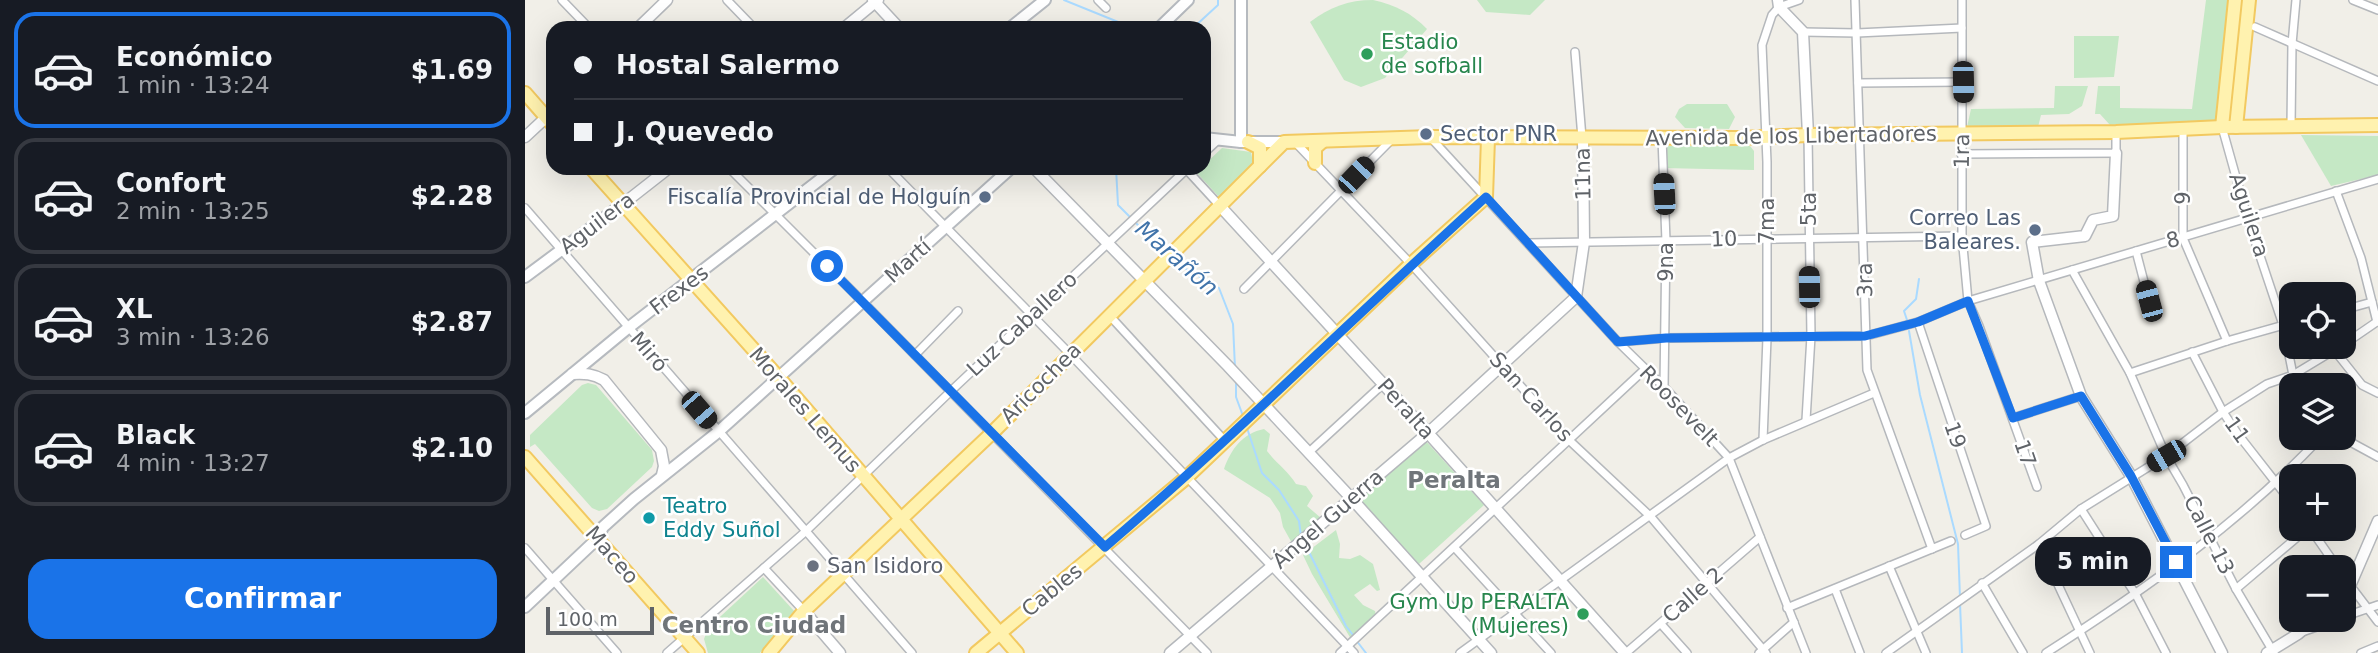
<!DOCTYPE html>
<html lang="es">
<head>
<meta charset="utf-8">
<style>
  :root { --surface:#171b24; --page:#242831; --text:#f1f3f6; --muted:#9ea1a6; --line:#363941; --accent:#1a73e8 }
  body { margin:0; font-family:"DejaVu Sans",sans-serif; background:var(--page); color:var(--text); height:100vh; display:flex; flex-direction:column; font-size:26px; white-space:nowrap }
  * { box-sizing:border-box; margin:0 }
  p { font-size:23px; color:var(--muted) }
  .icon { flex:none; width:38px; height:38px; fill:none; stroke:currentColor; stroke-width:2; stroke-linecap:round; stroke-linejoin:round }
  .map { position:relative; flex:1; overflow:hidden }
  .sheet { display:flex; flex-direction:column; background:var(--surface); width:525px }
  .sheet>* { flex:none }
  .hud { position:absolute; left:21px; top:21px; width:665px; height:154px; border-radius:21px; box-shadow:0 7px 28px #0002; display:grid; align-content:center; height:154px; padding:0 28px; background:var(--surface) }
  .tools { position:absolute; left:1754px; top:282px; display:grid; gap:14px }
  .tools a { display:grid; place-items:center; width:77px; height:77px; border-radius:14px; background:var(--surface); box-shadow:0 7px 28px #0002; font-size:35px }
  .scale { position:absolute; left:21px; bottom:18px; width:108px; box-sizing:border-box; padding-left:7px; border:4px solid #5f6368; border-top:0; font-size:19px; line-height:24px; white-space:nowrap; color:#5f6368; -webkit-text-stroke:5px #fff; paint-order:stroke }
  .end { position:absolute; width:32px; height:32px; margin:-16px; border:9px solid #1a73e8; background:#fff; box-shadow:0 0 0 4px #fff }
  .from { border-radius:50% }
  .bubble { position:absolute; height:49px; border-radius:21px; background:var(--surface); box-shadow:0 7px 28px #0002; font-size:23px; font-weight:600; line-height:49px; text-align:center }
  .car { position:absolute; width:21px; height:42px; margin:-21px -10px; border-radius:9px; box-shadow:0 0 5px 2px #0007; background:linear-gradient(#222 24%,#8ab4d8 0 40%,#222 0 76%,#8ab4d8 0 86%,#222 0) }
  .hud b { display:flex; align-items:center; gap:24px; height:66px; font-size:26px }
  .hud b+b { border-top:2px solid var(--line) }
  .hud i { width:18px; height:18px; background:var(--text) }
  ul { padding:12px 0 0; list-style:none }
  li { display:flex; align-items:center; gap:21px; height:116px; margin:0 14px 10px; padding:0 14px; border:4px solid var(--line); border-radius:21px }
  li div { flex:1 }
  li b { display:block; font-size:26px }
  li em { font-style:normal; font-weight:600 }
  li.selected { border-color:var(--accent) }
  li>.icon { width:63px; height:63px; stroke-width:1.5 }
  .primary-button { display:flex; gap:14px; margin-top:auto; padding:14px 28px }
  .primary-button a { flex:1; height:80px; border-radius:21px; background:var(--accent); color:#fff; font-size:28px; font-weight:600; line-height:80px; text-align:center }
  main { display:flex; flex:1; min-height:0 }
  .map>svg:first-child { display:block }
  .green { fill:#c5e8c5 }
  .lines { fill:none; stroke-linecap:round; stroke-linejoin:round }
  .stream { stroke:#aadaff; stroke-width:2 }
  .minor-casing { stroke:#b5b8bc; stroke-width:10 }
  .tertiary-casing { stroke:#b5b8bc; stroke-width:13 }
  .secondary-casing { stroke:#b6babf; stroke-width:14 }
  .primary-casing { stroke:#f2c960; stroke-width:16 }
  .minor { stroke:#fff; stroke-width:7 }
  .tertiary { stroke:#fff; stroke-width:10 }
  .secondary { stroke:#fff; stroke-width:10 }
  .primary { stroke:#fff2af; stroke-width:12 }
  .route { stroke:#1a73e8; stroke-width:9 }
  .leisure-dot { fill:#2e9e5b; stroke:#fff; stroke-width:2.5 }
  .service-dot { fill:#5c6f8a; stroke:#fff; stroke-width:2.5 }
  .culture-dot { fill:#0f9aa8; stroke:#fff; stroke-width:2.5 }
  .worship-dot { fill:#6b7280; stroke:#fff; stroke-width:2.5 }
  .labels { text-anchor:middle; stroke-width:5; stroke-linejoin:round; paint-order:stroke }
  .leisure-label { font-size:21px; fill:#27864d; stroke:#fff; text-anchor:start }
  .service-label { font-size:21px; fill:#4e5e75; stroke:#fff; text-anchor:end }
  .street-label { font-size:21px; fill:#5f6368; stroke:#fff }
  .culture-label { font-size:21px; fill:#0d838f; stroke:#fff; text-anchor:start }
  .worship-label { font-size:21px; fill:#5b616d; stroke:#fff; text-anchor:start }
  .water-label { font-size:23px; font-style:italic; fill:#4174aa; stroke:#fff }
  .neighbourhood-label { font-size:23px; font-weight:bold; fill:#70757a; stroke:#fff }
</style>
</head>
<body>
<main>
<section class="sheet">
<ul>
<li class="selected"><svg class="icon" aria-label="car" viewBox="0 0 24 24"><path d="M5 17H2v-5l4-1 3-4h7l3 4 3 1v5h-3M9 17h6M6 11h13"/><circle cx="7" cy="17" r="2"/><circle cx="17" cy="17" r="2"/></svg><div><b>Económico</b><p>1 min · 13:24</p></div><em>$1.69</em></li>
<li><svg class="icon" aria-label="car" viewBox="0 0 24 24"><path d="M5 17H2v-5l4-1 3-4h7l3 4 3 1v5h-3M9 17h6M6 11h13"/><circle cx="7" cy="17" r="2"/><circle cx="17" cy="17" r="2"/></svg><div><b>Confort</b><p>2 min · 13:25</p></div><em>$2.28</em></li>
<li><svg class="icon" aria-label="car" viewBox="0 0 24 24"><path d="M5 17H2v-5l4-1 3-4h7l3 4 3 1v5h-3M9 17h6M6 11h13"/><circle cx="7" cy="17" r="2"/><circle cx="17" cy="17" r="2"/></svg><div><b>XL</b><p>3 min · 13:26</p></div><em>$2.87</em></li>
<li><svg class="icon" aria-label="car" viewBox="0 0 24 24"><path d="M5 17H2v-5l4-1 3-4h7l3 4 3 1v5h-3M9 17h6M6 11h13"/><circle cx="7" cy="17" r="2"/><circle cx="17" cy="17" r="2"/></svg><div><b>Black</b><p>4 min · 13:27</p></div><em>$2.10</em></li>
</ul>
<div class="primary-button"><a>Confirmar</a></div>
</section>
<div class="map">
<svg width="1853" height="653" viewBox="0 0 1853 653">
  <rect width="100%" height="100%" fill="#f1efe8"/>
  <g class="green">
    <path d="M848 0C871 5 886 13 902 29L860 78 836 87 819 80 785 22C805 7 823 0 848 0Z"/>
    <polygon points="952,0 1020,0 1005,15 961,12"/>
    <polygon points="1681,0 1706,0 1694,121 1585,125 1575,114 1570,114 1573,86 1595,86 1595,108 1667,109"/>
    <polygon points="1549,36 1594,36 1589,77 1549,78"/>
    <polygon points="1530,86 1563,86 1557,106 1544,114 1516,115 1513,127 1442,127 1446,109 1529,108"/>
    <polygon points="1162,104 1202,104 1210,117 1204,129 1160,128 1150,117 1154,109"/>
    <polygon points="1776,135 1853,136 1853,175 1806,186"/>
    <polygon points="1137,146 1225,146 1229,151 1229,170 1137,168"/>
    <polygon points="697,148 726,152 728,163 694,197 671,172 679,168 679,165"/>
    <polygon points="63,383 71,385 127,450 129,461 127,467 82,509 74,511 67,508 10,444 5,447 5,435 57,385"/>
    <path d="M739 429 745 434 742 451C751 463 763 471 771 484L781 486 788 496 782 506 796 518 768 545 758 527 755 513 745 498 699 469C706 449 718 433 739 429Z"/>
    <polygon points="899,439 959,505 894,564 833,498"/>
    <polygon points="811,530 815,544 814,558 825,559 835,555 848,564 855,590 852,591 845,584 829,595 838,605 850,611 851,617 826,639 787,574 778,555"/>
    <polygon points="238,577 270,612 235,653 183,653 179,639 183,628"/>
  </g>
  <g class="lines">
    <g class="stream">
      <polyline points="539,0 608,28"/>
      <polyline points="668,28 693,5 693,0"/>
      <polyline points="591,168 593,205 606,218"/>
      <polyline points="610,222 640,253"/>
      <polyline points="649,262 694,288 708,324 710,368"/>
      <polyline points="1382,320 1379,311 1391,299 1394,279"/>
      <polyline points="1384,331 1395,395 1433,544 1435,598"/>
      <polyline points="711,381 711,397 718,416"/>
      <polyline points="722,428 737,473 754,490 774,521 776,536"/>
      <polyline points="780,544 821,626 828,635"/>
      <polyline points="1435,603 1437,653"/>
      <polyline points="831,640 841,653"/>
    </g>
    <defs>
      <g id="minor">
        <polyline points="37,0 64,28"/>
        <polyline points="202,0 229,28"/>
        <polyline points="573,0 581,8"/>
        <polyline points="1330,0 1342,370 1407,549"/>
        <polyline points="1437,0 1437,236 1443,301 1454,326 1512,487"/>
        <polyline points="1828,0 1853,10"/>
        <polyline points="1730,27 1853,81"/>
        <polyline points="1278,32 1332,33 1437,28"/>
        <polyline points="1050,52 1057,138"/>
        <polyline points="1333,83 1438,82"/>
        <polyline points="1766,126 1767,44 1771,0"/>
        <polyline points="1697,127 1723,220 1758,325 1770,385"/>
        <polyline points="1658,129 1658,238 1702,341"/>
        <polyline points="906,138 1093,342 1139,387 1204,458 1281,653"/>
        <polyline points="1137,138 1141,241 1139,387"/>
        <polyline points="770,142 886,264 1045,441 1126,517 1241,653"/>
        <polyline points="679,153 693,140"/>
        <polyline points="1436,154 1591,153 1591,132"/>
        <polyline points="204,168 338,302 682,653"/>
        <polyline points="363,168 545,354 829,653"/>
        <polyline points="661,169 695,206"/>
        <polyline points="1811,191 1836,258 1852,322"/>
        <polyline points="0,208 387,653"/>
        <polyline points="1003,243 1437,236"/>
        <polyline points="1611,251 1624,301"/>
        <polyline points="1547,270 1605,373 1641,456 1658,485 1711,589 1749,653"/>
        <polyline points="719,289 867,139"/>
        <polyline points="1818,310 1847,302"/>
        <polyline points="584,315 700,441"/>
        <polyline points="1393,322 1461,526 1440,535"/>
        <polyline points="1093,342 1141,338 1341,336 1393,322 1443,301 1853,179"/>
        <polyline points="1818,345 1853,321"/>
        <polyline points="1810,351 1837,385 1853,393"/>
        <polyline points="1667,352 1698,412 1712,433 1766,502"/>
        <polyline points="390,355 433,311"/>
        <polyline points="1605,373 1702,341 1766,323"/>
        <polyline points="1488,418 1556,396"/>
        <polyline points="1281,420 1286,336 1283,135"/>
        <polyline points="1818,438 1853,457"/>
        <polyline points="1238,440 1242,338 1242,162 1237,45 1247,15 1254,7 1274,0"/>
        <polyline points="783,453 858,384"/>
        <polyline points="1556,509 1611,595 1641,653"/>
        <polyline points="1785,528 1812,567"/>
        <polyline points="1514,544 1565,653"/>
        <polyline points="0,548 92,653"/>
        <polyline points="930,548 1026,653"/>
        <polyline points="1364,566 1401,653"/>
        <polyline points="239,568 279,611"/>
        <polyline points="1818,576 1853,622"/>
        <polyline points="1457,583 1498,653"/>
        <polyline points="1310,589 1335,653"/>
        <polyline points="1711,589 1783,528"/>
        <polyline points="1262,608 1426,541"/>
        <polyline points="1818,617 1853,605"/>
        <polyline points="1136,624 1162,653"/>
        <polyline points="1777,632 1812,620"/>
        <polyline points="142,653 280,532 427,390 663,168"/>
        <polyline points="815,653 1119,370"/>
        <polyline points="935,653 1204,458 1238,440 1349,393"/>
        <polyline points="1101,653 1235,537"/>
        <polyline points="1234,653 1269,622"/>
        <polyline points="1361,653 1514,544 1556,509 1641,456 1698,412 1742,384 1768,375 1816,346"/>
        <path d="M1521 653C1619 590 1715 523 1795 438"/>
        <polyline points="1836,653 1853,646"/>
      </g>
      <g id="tertiary">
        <polyline points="348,0 374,28"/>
        <polyline points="1253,0 1254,7 1278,32 1283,135"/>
        <polyline points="113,28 142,0"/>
        <polyline points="319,28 353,0"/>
        <polyline points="0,137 28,111"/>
        <polyline points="1591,153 1588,216 1568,220 1560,236 1507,242 1514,281 1556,396 1606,476 1697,653"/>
        <polyline points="509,168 703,366 827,499 966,653"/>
        <polyline points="98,204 144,168"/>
        <polyline points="695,206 903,433 1100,653"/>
        <path d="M47 374C60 373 68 374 79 380L136 450 139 466 137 475"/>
        <polyline points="1818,593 1825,586 1853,521"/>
        <polyline points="279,611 315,653"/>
        <polyline points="645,653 903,433 1051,297 1059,242 1058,139"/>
        <polyline points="1742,653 1773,634 1789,620"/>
      </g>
      <g id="secondary">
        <polyline points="716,0 716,142"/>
        <polyline points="485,28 520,0"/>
        <polyline points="634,28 663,0"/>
        <polyline points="679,138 716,142 759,142"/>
        <polyline points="0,277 98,204"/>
        <polyline points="0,413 103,328 310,168"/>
        <polyline points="0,607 72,539 78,527 109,499 193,432 486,168"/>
      </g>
      <g id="primary">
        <polyline points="0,93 28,125"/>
        <polyline points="1697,127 1710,0"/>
        <polyline points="1711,127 1724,0"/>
        <polyline points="723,142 735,148 735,166"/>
        <polyline points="790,163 790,148 798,141"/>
        <polyline points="66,168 254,378 492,653"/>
        <polyline points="0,457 173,653"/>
        <polyline points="244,653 279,611 467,433 759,142 905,137 1215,138 1283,135 1591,132 1697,127 1853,125"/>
        <polyline points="451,653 661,478 886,264 961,197 963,138"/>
      </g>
    </defs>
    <use href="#minor" class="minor-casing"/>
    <use href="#tertiary" class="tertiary-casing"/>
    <use href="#secondary" class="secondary-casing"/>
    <use href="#primary" class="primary-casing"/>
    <use href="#minor" class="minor"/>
    <use href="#tertiary" class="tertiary"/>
    <use href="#secondary" class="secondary"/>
    <use href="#primary" class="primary"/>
  </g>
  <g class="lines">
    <path class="route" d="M302 266 580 547C711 435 833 313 961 197L1093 342 1141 338 1340 336 1393 322 1443 301 1488 418 1556 396 1606 476 1651 562"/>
  </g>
  <g class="leisure-dot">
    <circle cx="842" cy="54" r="7"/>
    <circle cx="1058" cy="614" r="7"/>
  </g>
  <g class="service-dot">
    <circle cx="901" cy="134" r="7"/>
    <circle cx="460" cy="197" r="7"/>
    <circle cx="1510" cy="230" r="7"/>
  </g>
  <circle class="culture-dot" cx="124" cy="518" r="7"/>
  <circle class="worship-dot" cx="288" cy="566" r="7"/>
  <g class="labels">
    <g class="leisure-label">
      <text x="856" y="49">Estadio<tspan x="856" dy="24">de sofball</tspan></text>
      <text x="1044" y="609" text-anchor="end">Gym Up PERALTA<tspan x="1044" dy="24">(Mujeres)</tspan></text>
    </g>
    <g class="service-label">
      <text x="915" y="141" text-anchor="start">Sector PNR</text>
      <text x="446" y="204">Fiscalía Provincial de Holguín</text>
      <text x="1496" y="225">Correo Las<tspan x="1496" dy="24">Baleares.</tspan></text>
    </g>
    <g class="street-label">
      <text transform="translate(1266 136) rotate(-1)" y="7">Avenida de los Libertadores</text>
      <text transform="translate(1437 151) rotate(-89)" y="7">1ra</text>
      <text transform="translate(1058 174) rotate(-91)" y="7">11na</text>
      <text transform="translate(1658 198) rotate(-90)" y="7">9</text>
      <text transform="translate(1284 209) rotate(-90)" y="7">5ta</text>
      <text transform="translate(1724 215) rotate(72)" y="7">Aguilera</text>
      <text transform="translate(1242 221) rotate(-90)" y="7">7ma</text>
      <text transform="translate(72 223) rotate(-37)" y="7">Aguilera</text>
      <text transform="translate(1199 239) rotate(-2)" y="7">10</text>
      <text transform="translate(1648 240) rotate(-13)" y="7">8</text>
      <text transform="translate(383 261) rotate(-42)" y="7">Martí</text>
      <text transform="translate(1141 262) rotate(-90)" y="7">9na</text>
      <text transform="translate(1340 280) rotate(-91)" y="7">3ra</text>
      <text transform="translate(154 290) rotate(-37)" y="7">Frexes</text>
      <text transform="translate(497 324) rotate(-43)" y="7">Luz Caballero</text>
      <text transform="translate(124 352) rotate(49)" y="7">Miró</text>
      <text transform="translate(516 383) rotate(-45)" y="7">Aricochea</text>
      <text transform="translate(1006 397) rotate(48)" y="7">San Carlos</text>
      <text transform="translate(1154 406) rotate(46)" y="7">Roosevelt</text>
      <text transform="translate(881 409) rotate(48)" y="7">Peralta</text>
      <text transform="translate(280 410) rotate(49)" y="7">Morales Lemus</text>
      <text transform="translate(1712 430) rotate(55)" y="7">11</text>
      <text transform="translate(1430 435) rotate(71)" y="7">19</text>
      <text transform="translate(1500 453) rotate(71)" y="7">17</text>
      <text transform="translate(803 519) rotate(-41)" y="7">Ángel Guerra</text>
      <text transform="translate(1684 535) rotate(63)" y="7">Calle 13</text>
      <text transform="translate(87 555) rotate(49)" y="7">Maceo</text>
      <text transform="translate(527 590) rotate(-39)" y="7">Cables</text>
      <text transform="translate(1168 595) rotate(-41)" y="7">Calle 2</text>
    </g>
    <g class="culture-label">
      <text x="138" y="513">Teatro<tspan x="138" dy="24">Eddy Suñol</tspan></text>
    </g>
    <g class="worship-label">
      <text x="302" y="573">San Isidoro</text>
    </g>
    <g class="water-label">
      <text transform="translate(652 258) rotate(41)" y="8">Marañón</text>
    </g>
    <g class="neighbourhood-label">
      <text x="929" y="488">Peralta</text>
      <text x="229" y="633">Centro Ciudad</text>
    </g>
  </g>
</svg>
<div class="tools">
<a><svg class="icon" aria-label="locate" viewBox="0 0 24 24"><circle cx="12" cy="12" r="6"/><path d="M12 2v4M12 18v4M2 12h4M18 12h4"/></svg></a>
<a><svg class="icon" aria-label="layers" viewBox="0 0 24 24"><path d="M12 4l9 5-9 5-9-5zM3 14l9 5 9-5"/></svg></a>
<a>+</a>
<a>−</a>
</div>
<div class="scale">100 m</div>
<i class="end from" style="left:302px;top:266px"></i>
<i class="end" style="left:1651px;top:562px"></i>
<div class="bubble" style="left:1510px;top:537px;width:116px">5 min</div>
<i class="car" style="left:1438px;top:82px;rotate:179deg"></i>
<i class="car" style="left:831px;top:175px;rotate:44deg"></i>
<i class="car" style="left:1139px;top:194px;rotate:357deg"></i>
<i class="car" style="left:1284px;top:287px;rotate:359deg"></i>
<i class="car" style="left:1624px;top:301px;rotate:345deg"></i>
<i class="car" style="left:174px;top:410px;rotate:139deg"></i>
<i class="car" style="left:1641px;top:456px;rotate:240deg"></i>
<div class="hud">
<b><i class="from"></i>Hostal Salermo</b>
<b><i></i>J. Quevedo</b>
</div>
</div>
</main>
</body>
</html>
